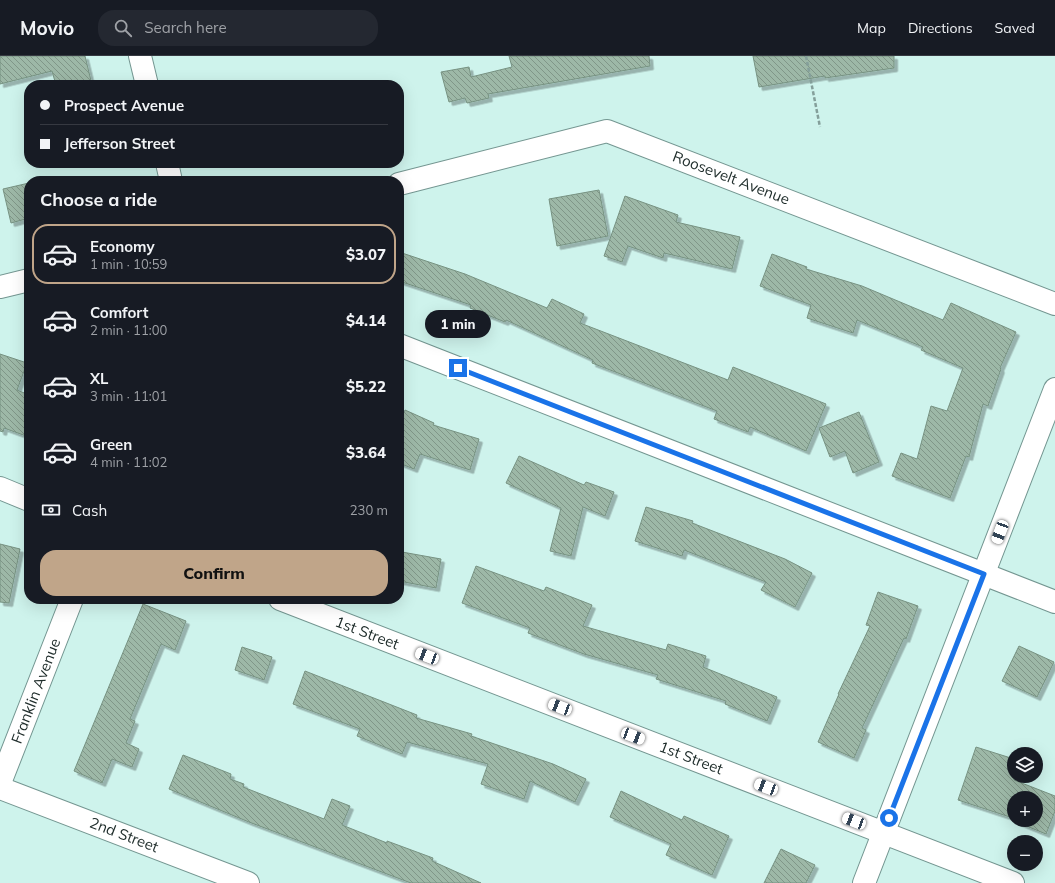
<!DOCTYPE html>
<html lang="en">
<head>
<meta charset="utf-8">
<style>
  :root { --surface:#171b24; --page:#242831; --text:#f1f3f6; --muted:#9ea1a6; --line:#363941; --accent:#c0a589 }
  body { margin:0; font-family:Mulish,sans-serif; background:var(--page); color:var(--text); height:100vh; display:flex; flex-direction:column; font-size:15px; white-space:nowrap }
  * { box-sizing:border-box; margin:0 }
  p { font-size:13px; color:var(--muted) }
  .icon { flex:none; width:22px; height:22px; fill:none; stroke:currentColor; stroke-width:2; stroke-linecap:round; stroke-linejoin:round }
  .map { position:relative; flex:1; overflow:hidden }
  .sheet { position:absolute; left:24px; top:120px; width:380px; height:428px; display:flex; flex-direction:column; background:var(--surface); border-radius:16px; box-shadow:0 4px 16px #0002 }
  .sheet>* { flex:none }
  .top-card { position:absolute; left:24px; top:24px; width:380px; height:88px; border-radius:16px; box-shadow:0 4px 16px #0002; display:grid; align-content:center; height:88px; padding:0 16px; background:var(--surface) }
  .buttons { position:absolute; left:1007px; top:691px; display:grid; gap:8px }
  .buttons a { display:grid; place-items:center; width:36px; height:36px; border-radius:50%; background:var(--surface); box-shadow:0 4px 16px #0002; font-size:20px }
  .end { position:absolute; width:18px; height:18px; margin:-9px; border:5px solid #1a73e8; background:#fff; box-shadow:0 0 0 2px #fff }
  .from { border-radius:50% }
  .bubble { position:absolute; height:28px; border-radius:14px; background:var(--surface); box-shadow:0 4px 16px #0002; font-size:13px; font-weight:800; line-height:28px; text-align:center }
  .car { position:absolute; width:12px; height:24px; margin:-12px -6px; border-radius:5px; box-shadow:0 0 3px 1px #0007; background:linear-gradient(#fff 24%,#345 0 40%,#fff 0 76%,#345 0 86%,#fff 0) }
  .top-card b { display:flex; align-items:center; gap:14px; height:38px; font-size:15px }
  .top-card b+b { border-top:1px solid var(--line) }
  .top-card i { width:10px; height:10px; background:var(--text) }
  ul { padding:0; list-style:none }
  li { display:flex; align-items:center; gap:12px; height:60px; margin:0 8px 6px; padding:0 8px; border:2px solid transparent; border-radius:16px }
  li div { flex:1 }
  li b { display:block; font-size:15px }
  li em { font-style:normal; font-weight:800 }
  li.on { border-color:var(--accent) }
  li>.icon { width:36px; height:36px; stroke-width:1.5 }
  h2 { padding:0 16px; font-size:18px; line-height:48px }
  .pay { display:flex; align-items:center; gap:10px; height:44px; padding:0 16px; font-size:15px }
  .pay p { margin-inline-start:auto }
  .button { display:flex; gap:8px; margin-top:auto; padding:8px 16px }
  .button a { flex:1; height:46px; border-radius:16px; background:var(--accent); color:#111; font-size:16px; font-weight:800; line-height:46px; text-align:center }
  header { display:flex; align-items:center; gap:24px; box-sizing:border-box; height:56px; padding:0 20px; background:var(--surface); border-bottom:1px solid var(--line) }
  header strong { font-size:19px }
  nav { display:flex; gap:22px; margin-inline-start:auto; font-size:14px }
  .search { width:280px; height:36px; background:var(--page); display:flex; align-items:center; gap:10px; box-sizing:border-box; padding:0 14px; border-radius:16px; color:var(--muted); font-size:15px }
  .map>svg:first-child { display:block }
  .building { fill:url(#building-back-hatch); stroke:#779282; fill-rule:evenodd; filter:url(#shadow) }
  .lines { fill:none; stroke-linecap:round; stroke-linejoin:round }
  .minor-casing { stroke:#749691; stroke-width:24 }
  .tertiary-casing { stroke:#749691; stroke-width:24 }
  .path { stroke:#849f9a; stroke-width:2.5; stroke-dasharray:4 2; stroke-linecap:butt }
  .minor { stroke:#fff; stroke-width:22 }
  .tertiary { stroke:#fff; stroke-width:22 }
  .route { stroke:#1a73e8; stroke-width:5 }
  .labels { text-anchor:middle; stroke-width:4; stroke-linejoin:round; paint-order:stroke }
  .street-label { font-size:15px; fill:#202e2c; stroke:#fff }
</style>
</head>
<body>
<header>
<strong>Movio</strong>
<div class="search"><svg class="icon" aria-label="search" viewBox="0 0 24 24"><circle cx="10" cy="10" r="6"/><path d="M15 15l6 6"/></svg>Search here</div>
<nav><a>Map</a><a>Directions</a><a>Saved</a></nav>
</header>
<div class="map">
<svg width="1055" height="827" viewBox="0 0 1055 827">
  <defs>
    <pattern id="building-back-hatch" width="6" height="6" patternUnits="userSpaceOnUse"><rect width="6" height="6" fill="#9db8a7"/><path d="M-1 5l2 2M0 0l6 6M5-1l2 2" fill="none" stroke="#809688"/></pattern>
    <filter id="shadow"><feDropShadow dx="3.5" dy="3.5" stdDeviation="0" flood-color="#0004"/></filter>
  </defs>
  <rect width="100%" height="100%" fill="#cef3ec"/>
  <g class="building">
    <polygon points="0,0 85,0 92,29 56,29 52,15 0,28"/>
    <polygon points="509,0 649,0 650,10 488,38 489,42 467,47 465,42 449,46 441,16 469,11 471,21 512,11"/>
    <polygon points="753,0 894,0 894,12 825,22 825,20 759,31"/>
    <polygon points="29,127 29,162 11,167 3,133"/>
    <polygon points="599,134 608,180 557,190 549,143"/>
    <polygon points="625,140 678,159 676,166 740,181 732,213 664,197 663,202 628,190 622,206 604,200"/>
    <polygon points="399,196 465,218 547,252 552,243 584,258 580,267 728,324 733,311 826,348 806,395 750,371 748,376 714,363 717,355 592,307 593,304 506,264 505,266 470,252 471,249 399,225"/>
    <polygon points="772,198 807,211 806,213 862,230 943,264 951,247 1016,276 1000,312 1001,313 988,350 983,348 969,401 966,400 950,442 892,420 901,397 917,403 931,350 947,355 963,312 921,294 923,291 857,264 853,277 807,262 811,249 760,230"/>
    <polygon points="0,298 27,307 17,334 29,339 29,381 4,372 3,376 0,375"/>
    <polygon points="405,354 434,367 433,369 479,383 470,414 420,398 414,413 399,407 399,367"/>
    <polygon points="859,356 879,406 853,417 845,395 830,401 819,372"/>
    <polygon points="519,400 584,429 586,426 614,436 605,460 583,451 571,500 550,495 561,452 506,427"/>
    <polygon points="646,451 693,465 692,467 785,503 812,517 795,551 761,534 766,526 684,494 682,500 635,485"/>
    <polygon points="0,488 20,493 9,547 0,546"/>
    <polygon points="402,496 441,503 436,532 399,525 399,511"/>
    <polygon points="476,510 544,535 546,531 592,549 583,570 666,594 668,588 706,600 703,611 777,641 767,665 725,648 726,645 656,623 658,619 584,598 528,577 530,572 462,547"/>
    <polygon points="878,536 918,550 906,583 904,582 862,672 866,674 854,702 818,686 839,638 838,638 870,570 866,569"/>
    <polygon points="143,548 186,565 175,594 161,588 130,663 135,665 126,687 139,693 132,711 112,703 102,727 74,715"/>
    <polygon points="1019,590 1054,606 1037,641 1002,625"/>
    <polygon points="242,591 272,601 264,624 235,614"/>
    <polygon points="305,615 417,659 416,662 472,678 471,680 553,708 586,723 575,746 530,725 524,743 481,728 488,708 407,686 402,698 357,680 360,673 293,648"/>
    <path d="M976 691 1014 703V724L1055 740V755L1046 778 1012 764 1013 762 958 744ZM1014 742H1036V764H1014Z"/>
    <polygon points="183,699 231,718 230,723 244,728 243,731 324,763 332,743 350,750 342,769 387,787 387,785 433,802 432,805 481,827 411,827 249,766 169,733"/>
    <polygon points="621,735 682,764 684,760 729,780 712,819 666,799 671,788 610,761"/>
    <polygon points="781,793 815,809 806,827 764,827"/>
  </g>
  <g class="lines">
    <defs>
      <g id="minor">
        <polyline points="140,0 147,29"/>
        <polyline points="167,107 171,125"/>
        <polyline points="399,128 607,75 1055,248"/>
        <polyline points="0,231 29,224"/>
        <polyline points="399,289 1055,546"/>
        <polyline points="0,432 29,444"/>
        <polyline points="280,543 1013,827"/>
        <polyline points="0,727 72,543"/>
        <polyline points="0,732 248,827"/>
      </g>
      <polyline id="tertiary" points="864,827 1055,333"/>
    </defs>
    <use href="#minor" class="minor-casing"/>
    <use href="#tertiary" class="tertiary-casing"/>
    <polyline class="path" points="806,0 820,71"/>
    <use href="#minor" class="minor"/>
    <use href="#tertiary" class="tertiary"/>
  </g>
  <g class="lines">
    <polyline class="route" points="458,312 984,518 889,762"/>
  </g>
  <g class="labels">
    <g class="street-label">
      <text transform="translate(731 122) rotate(21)" y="5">Roosevelt Avenue</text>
      <text transform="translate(367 577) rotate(21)" y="5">1st Street</text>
      <text transform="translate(36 635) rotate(-69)" y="5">Franklin Avenue</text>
      <text transform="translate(691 702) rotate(21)" y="5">1st Street</text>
      <text transform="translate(124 779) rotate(21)" y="5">2nd Street</text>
    </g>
  </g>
</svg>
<div class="buttons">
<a><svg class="icon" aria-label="layers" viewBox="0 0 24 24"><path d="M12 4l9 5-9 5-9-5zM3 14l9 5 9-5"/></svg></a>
<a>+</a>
<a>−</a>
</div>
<i class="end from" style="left:889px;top:762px"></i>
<i class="end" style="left:458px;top:312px"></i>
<div class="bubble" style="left:425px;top:254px;width:66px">1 min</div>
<i class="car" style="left:1000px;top:476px;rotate:201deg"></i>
<i class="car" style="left:427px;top:600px;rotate:291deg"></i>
<i class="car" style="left:560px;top:651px;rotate:291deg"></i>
<i class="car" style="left:633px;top:680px;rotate:111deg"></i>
<i class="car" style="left:766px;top:731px;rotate:291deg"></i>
<i class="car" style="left:854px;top:765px;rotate:291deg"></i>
<div class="top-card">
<b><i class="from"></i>Prospect Avenue</b>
<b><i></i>Jefferson Street</b>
</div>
<section class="sheet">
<h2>Choose a ride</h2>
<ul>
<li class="on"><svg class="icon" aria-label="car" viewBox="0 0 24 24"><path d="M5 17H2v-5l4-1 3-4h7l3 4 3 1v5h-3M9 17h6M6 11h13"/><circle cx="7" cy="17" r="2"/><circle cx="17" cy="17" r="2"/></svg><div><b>Economy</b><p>1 min · 10:59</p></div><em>$3.07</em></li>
<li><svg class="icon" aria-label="car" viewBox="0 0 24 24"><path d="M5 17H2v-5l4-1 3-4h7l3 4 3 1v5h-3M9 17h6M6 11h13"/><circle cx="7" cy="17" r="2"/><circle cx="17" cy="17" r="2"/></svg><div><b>Comfort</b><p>2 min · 11:00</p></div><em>$4.14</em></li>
<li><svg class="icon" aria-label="car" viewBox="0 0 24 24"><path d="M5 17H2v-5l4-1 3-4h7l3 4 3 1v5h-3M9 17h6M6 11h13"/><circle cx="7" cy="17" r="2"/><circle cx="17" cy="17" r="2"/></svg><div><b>XL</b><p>3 min · 11:01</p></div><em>$5.22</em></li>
<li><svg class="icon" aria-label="car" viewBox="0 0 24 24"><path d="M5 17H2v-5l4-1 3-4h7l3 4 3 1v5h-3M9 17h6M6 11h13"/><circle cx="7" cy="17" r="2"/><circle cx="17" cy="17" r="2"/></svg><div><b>Green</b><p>4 min · 11:02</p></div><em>$3.64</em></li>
</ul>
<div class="pay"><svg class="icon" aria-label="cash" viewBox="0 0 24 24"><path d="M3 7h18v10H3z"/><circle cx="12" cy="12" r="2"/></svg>Cash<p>230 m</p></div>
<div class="button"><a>Confirm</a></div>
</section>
</div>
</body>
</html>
